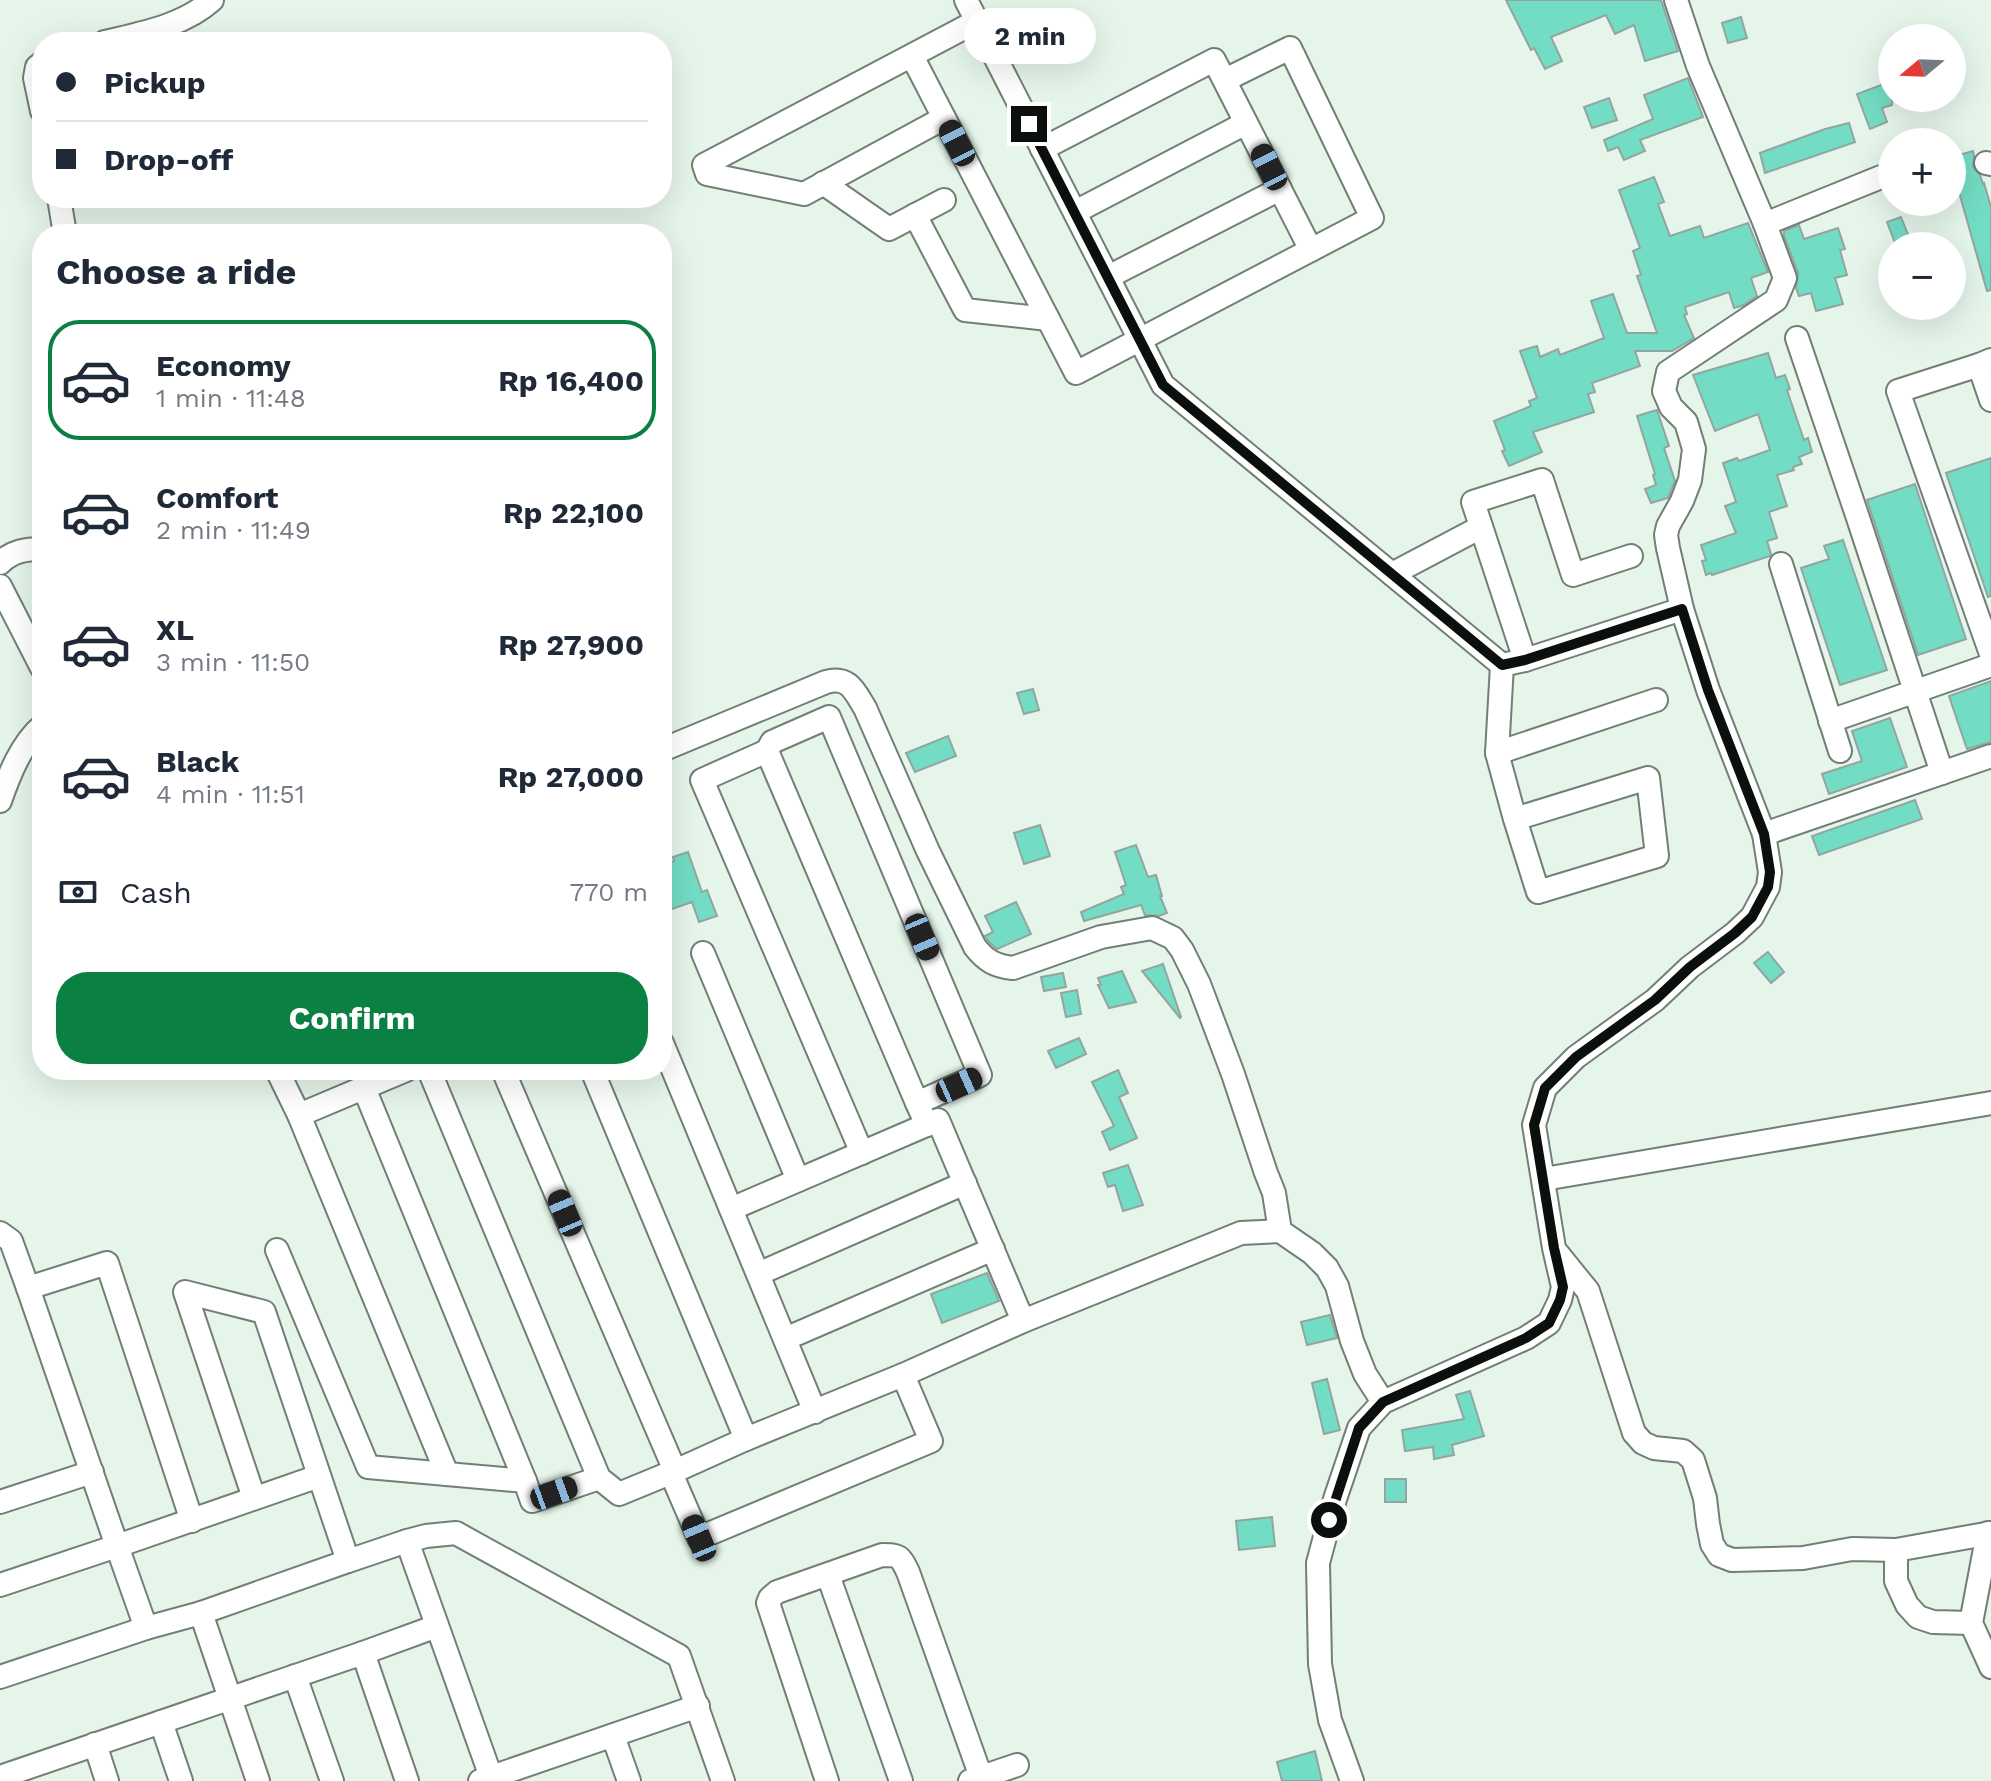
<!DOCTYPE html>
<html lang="en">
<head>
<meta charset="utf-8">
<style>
  :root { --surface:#fff; --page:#f2f2f3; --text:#1f2937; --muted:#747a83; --line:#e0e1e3; --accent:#0b8043 }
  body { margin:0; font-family:"Work Sans",sans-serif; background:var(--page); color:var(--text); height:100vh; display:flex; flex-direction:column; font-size:30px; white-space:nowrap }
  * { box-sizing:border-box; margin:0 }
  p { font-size:26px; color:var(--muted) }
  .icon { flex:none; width:44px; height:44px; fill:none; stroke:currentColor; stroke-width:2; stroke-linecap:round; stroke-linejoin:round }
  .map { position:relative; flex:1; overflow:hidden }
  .sheet { position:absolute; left:32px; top:224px; width:640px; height:856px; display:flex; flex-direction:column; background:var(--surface); border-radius:32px; box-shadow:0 8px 32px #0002 }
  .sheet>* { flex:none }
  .guide { position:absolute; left:32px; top:32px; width:640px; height:176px; border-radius:32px; box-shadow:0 8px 32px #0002; display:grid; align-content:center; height:176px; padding:0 24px; background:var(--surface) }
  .needle { width:52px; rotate:251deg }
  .fabs { position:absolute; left:1878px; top:24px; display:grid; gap:16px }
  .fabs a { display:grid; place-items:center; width:88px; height:88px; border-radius:50%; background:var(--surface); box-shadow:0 8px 32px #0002; font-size:40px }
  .end { position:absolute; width:36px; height:36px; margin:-18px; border:10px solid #0b100c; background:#fff; box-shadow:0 0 0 4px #fff }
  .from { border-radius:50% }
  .bubble { position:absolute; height:56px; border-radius:28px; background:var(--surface); box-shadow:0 8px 32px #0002; font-size:26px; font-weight:700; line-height:56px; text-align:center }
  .car { position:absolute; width:24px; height:48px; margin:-24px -12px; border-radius:10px; box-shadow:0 0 6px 2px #0007; background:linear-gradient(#222 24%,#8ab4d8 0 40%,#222 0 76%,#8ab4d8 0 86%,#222 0) }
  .guide b { display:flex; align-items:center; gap:28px; height:76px; font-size:30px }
  .guide b+b { border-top:2px solid var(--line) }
  .guide i { width:20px; height:20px; background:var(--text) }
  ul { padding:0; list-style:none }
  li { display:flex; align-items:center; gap:24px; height:120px; margin:0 16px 12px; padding:0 8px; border:4px solid transparent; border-radius:32px }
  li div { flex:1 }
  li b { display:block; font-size:30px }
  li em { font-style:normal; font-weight:700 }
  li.active { border-color:var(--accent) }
  li>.icon { width:72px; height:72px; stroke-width:1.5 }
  h2 { padding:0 24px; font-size:36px; line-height:96px }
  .pay { display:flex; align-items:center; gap:20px; height:88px; padding:0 24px; font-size:30px }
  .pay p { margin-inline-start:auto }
  .button { display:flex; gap:16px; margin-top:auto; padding:16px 24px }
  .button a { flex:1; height:92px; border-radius:32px; background:var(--accent); color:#fff; font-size:32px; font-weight:700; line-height:92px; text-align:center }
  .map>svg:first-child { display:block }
  .building { fill:#73dcc4; stroke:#93a5a0; stroke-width:2 }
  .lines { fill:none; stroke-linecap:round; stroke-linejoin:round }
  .minor-casing { stroke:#717f75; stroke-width:26 }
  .minor { stroke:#fff; stroke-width:22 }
  .route { stroke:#0b100c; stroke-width:10 }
</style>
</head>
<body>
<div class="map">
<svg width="1991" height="1781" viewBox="0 0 1991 1781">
  <rect width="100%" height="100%" fill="#e5f5ea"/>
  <g class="building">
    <polygon points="1506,0 1661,0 1678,51 1645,61 1634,25 1615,34 1606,15 1551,37 1562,61 1545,69 1534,48 1531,50"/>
    <polygon points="1741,17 1747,38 1728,43 1722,23"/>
    <polygon points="1688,78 1703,117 1640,140 1645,151 1624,160 1618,147 1608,151 1604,140 1653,119 1644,95"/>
    <polygon points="1892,81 1892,105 1882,108 1887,122 1870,129 1857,94"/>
    <polygon points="1609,98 1617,120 1592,128 1584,107"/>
    <polygon points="1849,123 1855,142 1765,173 1760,153 1825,129"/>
    <polygon points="1973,151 1974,156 1973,167 1980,175 1983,184 1984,183 1991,207 1991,290 1987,291 1953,171 1956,170 1952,157"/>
    <polygon points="1654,177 1664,202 1658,204 1670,236 1700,226 1704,238 1748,223 1768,272 1751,278 1757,296 1744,305 1734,308 1729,292 1685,307 1687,314 1684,315 1694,338 1672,351 1635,351 1640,366 1592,383 1595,392 1588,394 1594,412 1533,432 1542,452 1509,466 1502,451 1505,450 1494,421 1531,406 1529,401 1537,398 1520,351 1537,346 1540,357 1558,349 1560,355 1604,338 1591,301 1613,294 1627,333 1657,333 1637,276 1641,275 1633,251 1640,248 1619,190"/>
    <polygon points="1901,217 1909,237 1895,243 1887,222"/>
    <polygon points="1799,225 1804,239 1838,228 1845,249 1840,250 1847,275 1835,278 1843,304 1816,311 1811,293 1799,296 1796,288 1798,273 1784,236 1784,231"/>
    <polygon points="1768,353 1776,378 1785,375 1790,389 1787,390 1804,440 1808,438 1812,452 1799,457 1802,464 1793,467 1794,470 1777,475 1787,506 1769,512 1777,538 1767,541 1771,554 1770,556 1712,575 1711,573 1706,575 1702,561 1706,560 1701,545 1736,533 1725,506 1736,502 1723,463 1737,458 1739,461 1770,450 1758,414 1715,431 1693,375"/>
    <polygon points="1657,410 1669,446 1664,448 1675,481 1668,498 1651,503 1645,489 1656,485 1653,475 1655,474 1637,416"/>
    <polygon points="1991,458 1991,596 1988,597 1946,473"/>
    <polygon points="1915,484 1966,639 1918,655 1867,500"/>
    <polygon points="1843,540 1887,670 1840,685 1801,568 1829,559 1824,546"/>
    <polygon points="1991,681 1991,742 1967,749 1949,696"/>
    <polygon points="1033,689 1039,710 1024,714 1017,693"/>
    <polygon points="1890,718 1907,767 1829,794 1822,774 1862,761 1852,731"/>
    <polygon points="948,736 956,756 915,772 906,753"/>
    <polygon points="1915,800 1922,819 1819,855 1812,836"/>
    <polygon points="1040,825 1050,856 1024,864 1014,833"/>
    <polygon points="1136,845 1148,877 1156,875 1162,896 1160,896 1167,913 1159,916 1145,915 1141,905 1084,921 1081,912 1124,894 1121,887 1126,885 1115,852"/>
    <polygon points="688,852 702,892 707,890 717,916 699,922 692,902 672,909 662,882 662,866 674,861 673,857"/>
    <polygon points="1016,902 1031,934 997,949 989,942 985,936 993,932 985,916"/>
    <polygon points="1768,952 1784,972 1771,983 1754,963"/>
    <polygon points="1163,964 1181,1017 1180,1018 1142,971"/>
    <polygon points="1122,971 1136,1002 1109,1008 1098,985 1101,985 1098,978"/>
    <polygon points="1063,973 1066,987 1044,991 1041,977"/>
    <polygon points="1077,990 1081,1014 1066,1017 1061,993"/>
    <polygon points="1079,1038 1086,1054 1056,1068 1048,1051"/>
    <polygon points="1118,1070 1128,1093 1119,1097 1137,1138 1110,1150 1102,1132 1114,1126 1092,1082"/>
    <polygon points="1128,1165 1143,1205 1123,1211 1115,1185 1108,1187 1103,1173"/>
    <polygon points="987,1273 999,1301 942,1323 931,1294"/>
    <polygon points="1330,1315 1337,1338 1307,1345 1301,1322"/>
    <polygon points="1327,1379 1340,1430 1324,1434 1312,1383"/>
    <polygon points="1470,1391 1484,1436 1452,1445 1454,1455 1434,1459 1433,1447 1405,1451 1402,1430 1464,1419 1456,1395"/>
    <rect x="1385" y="1479" width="21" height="23"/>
    <polygon points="1272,1517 1275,1546 1239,1550 1236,1521"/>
    <polygon points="1315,1751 1322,1781 1282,1781 1277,1762"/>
  </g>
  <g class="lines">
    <defs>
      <g id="minor">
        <polyline points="966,0 1163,385 1502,665 1525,660 1682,609"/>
        <path d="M105 42C142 33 183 26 212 0"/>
        <polyline points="912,56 1076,373 1372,218 1290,48 1225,80"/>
        <polyline points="42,63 37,67 35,78 42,111"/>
        <polyline points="944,118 804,194 707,174 704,165 977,21"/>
        <polyline points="1042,149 1214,60 1311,250"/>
        <polyline points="1986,163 1991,164"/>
        <polyline points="823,183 889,229 944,200"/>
        <polyline points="59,198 65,234"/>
        <polyline points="1075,212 1246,123"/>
        <polyline points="915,215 965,310 1048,319"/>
        <polyline points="1765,224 1881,177"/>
        <polyline points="1108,277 1280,189"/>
        <polyline points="1797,338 1857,515 1942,773"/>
        <polyline points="1991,360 1979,365 1991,400"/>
        <polyline points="1979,365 1898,391 1991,654"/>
        <path d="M0 563C12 551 26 549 42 549"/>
        <polyline points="1781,564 1840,751"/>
        <polyline points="1392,574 1481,527"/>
        <polyline points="0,586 42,668"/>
        <polyline points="1525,660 1473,502 1542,480 1573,575 1631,556"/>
        <polyline points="1502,665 1497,753 1515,819 1538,892 1657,856 1648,778 1515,819"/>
        <polyline points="1830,721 1991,665"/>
        <path d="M662 750 826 682C849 675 855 692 865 708L928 851 975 947C986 961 995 966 1013 968L1101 937 1152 928 1173 938 1182 950 1199 984 1233 1074 1266 1173 1274 1193 1280 1231"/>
        <polyline points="767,751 917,1103"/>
        <polyline points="1497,753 1656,700"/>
        <path d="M0 801C9 775 21 744 42 726"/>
        <polyline points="1764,834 1991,756"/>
        <polyline points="703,953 798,1180"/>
        <polyline points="662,1043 815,1412"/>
        <polyline points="277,1070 299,1115 447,1474"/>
        <polyline points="429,1070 599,1478 619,1494 675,1471 746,1439 903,1375 1023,1321 1241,1233 1280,1231 1312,1253 1327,1268 1337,1286 1352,1341 1365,1374 1383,1402"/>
        <polyline points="503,1070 675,1471"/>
        <polyline points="592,1070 746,1439"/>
        <polyline points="364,1088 525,1481"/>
        <polyline points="299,1115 406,1070"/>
        <polyline points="862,1153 702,780 767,751 772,742 829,717 980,1075 917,1103 927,1125"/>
        <polyline points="1544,1179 1991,1103"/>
        <polyline points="731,1209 938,1120 1023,1321"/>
        <polyline points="0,1233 11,1241 28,1288"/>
        <polyline points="277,1250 368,1467 525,1481 532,1501 599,1478"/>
        <polyline points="1558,1254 1588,1291 1634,1433 1643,1443 1654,1448 1683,1451 1693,1460 1705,1498 1708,1524 1712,1544 1719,1555 1732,1560 1803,1558 1852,1549 1896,1550"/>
        <polyline points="758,1274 965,1183"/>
        <polyline points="785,1339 993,1249"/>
        <polyline points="671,1473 699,1538 931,1441 903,1375"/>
        <polyline points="254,1498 185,1292 264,1312 348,1561 407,1541"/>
        <polyline points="0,1502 92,1472"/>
        <polyline points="192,1521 107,1263 28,1288 117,1546 319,1476"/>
        <polyline points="1988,1533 1971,1623 1991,1667"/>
        <polyline points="828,1575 901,1781"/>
        <polyline points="0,1585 117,1546 146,1628"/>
        <polyline points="201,1613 258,1781"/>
        <polyline points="1971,1623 1933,1622 1918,1617 1907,1605 1896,1581 1896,1550 1991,1533"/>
        <polyline points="363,1653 407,1781"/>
        <polyline points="295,1676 332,1781"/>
        <polyline points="0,1677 146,1628 201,1613 348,1561"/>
        <polyline points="161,1722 181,1781"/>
        <polyline points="613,1736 629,1781"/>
        <polyline points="95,1744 107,1781"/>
        <polyline points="0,1777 363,1653 437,1626"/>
        <polyline points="491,1777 407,1541 426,1536 456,1533 679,1656 723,1781"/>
        <polyline points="480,1781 698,1706"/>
        <path d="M827 1781 768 1603 770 1598 777 1592 882 1555C900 1555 900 1556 908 1572L981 1777"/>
        <polyline points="970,1781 1017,1765"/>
        <polyline points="1352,1781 1330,1720 1320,1664 1318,1563 1335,1499 1359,1428 1383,1402 1526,1338 1549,1323 1560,1300 1563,1287 1554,1248 1534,1125 1545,1088 1576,1057 1655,1000 1690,967 1735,933 1752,917 1768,887 1770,872 1764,834 1708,690 1682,609 1668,548 1666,535 1668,526 1682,501 1690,480 1694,449 1686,422 1671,407 1664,391 1668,372 1776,300 1785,278 1765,224 1698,66 1676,0"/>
      </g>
    </defs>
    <use href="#minor" class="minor-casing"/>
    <use href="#minor" class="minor"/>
  </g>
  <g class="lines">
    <polyline class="route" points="1029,124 1163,385 1502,665 1525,660 1682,609 1708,690 1764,834 1770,872 1768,887 1752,917 1735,933 1690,967 1655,1000 1576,1057 1545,1088 1534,1125 1554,1248 1563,1287 1560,1300 1549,1323 1526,1338 1383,1402 1359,1428 1329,1520"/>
  </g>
</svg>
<div class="fabs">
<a><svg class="needle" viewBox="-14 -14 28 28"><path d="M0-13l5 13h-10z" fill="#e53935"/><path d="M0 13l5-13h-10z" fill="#747a83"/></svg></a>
<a>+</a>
<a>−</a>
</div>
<i class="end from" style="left:1329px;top:1520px"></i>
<i class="end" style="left:1029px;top:124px"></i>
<div class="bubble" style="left:964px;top:8px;width:132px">2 min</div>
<i class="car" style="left:957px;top:143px;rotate:333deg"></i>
<i class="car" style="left:1269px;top:167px;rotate:333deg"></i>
<i class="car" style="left:922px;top:937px;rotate:157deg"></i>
<i class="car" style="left:959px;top:1085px;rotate:66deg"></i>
<i class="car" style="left:565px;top:1213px;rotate:337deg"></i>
<i class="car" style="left:554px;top:1493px;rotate:70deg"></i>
<i class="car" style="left:699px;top:1538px;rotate:337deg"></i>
<div class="guide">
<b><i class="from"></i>Pickup</b>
<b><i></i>Drop-off</b>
</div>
<section class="sheet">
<h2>Choose a ride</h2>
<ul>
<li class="active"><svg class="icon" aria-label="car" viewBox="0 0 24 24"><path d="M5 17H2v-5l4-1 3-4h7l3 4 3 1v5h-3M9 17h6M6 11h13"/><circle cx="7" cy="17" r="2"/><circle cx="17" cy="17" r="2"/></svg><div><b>Economy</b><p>1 min · 11:48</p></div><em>Rp 16,400</em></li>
<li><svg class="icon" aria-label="car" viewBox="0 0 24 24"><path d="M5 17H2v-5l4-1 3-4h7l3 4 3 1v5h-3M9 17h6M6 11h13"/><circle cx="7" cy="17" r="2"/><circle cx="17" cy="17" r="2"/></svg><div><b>Comfort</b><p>2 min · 11:49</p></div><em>Rp 22,100</em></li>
<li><svg class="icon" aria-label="car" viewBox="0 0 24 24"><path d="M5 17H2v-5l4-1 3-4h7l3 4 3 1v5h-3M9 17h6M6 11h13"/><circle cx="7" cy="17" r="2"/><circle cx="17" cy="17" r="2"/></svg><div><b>XL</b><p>3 min · 11:50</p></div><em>Rp 27,900</em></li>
<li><svg class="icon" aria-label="car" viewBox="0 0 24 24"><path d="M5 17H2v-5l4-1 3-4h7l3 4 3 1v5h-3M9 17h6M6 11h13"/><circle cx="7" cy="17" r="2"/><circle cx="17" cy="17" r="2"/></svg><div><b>Black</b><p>4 min · 11:51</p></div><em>Rp 27,000</em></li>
</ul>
<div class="pay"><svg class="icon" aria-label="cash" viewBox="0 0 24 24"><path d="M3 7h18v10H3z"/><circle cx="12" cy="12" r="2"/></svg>Cash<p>770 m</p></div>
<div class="button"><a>Confirm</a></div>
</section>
</div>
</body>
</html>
